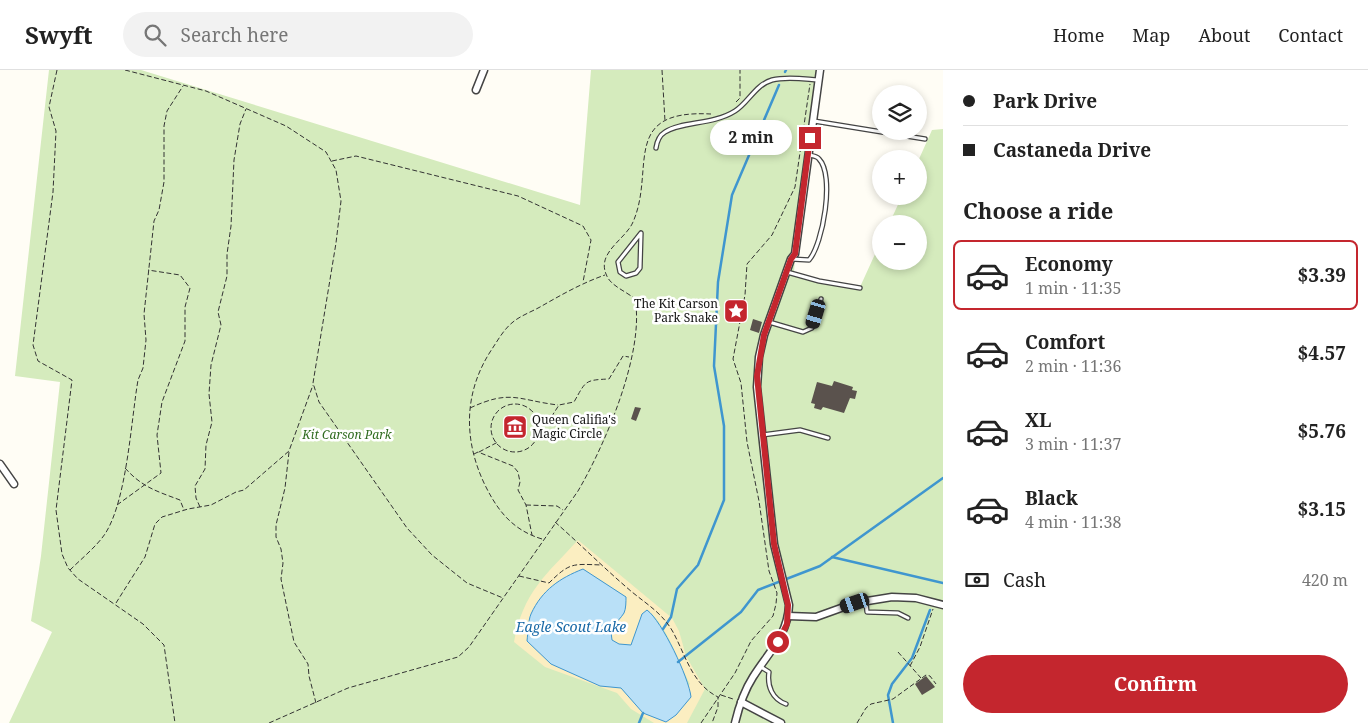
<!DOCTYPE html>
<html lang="en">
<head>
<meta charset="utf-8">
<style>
  :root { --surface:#fff; --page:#f2f2f2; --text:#222; --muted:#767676; --line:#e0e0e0; --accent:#c4262e }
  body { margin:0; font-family:"Noto Serif",serif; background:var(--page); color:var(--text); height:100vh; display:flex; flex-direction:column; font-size:19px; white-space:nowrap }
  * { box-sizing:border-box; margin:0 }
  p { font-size:16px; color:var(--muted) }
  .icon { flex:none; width:28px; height:28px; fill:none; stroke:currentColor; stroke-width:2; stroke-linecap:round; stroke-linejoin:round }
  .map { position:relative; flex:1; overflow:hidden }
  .details { display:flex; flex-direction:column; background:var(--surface); width:425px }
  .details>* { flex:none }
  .guide { display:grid; align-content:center; height:110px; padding:0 20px; background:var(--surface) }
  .fabs { position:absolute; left:872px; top:15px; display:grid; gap:10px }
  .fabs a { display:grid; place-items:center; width:55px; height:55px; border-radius:50%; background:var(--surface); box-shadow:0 2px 8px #0003; font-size:25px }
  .end { position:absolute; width:22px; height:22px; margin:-11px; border:6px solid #c4262e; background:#fff; box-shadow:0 0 0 2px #fff }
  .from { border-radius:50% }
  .bubble { position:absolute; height:35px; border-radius:18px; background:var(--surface); box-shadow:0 2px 8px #0003; font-size:16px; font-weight:700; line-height:35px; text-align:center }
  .car { position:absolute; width:15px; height:30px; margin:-15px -8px; border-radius:6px; box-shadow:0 0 4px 1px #0007; background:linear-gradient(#222 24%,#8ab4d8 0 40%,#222 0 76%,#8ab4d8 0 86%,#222 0) }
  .guide b { display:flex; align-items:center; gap:18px; height:48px; font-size:19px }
  .guide b+b { border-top:1px solid var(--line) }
  .guide i { width:12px; height:12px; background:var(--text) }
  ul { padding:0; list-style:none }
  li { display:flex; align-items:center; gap:15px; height:70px; margin:0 10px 8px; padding:0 10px; border:2px solid transparent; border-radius:8px }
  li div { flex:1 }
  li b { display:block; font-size:19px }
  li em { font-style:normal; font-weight:700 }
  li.active { border-color:var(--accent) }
  li>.icon { width:45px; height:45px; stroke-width:1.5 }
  h2 { padding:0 20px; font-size:22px; line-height:60px }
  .pay { display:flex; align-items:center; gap:12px; height:55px; padding:0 20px; font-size:19px }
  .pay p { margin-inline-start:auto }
  .button { display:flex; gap:10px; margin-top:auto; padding:10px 20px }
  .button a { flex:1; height:58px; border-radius:30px; background:var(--accent); color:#fff; font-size:20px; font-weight:700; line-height:58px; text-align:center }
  header { display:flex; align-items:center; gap:30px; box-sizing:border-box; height:70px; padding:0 25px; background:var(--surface); border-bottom:1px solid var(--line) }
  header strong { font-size:24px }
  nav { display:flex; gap:28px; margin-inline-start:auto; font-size:18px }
  .search { width:350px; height:45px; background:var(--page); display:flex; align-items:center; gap:12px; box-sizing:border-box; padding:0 18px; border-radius:28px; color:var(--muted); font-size:19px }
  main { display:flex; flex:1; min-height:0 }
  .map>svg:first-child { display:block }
  .green { fill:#d5ebbd }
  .sand { fill:#fbeec1; fill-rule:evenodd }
  .water { fill:#b9e0f7; stroke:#3f96cf }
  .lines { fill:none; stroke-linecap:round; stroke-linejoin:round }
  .stream { stroke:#3f96cf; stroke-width:2.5 }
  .building { fill:#5a524d }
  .lane-casing { stroke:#444; stroke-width:5.5 }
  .street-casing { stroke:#444; stroke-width:9 }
  .path { stroke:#333; stroke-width:1; stroke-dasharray:5 2.5; stroke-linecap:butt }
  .lane { stroke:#fff; stroke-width:3 }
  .street { stroke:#fff; stroke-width:6 }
  .route { stroke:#c4262e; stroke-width:6 }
  .labels { text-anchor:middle; stroke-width:5; stroke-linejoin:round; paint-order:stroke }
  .poi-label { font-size:12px; fill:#111; stroke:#fff; text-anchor:end }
  .park-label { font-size:12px; font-style:italic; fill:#2f6b1f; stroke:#fff }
  .water-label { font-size:14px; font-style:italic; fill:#1768a6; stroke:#fff }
</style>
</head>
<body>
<header>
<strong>Swyft</strong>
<div class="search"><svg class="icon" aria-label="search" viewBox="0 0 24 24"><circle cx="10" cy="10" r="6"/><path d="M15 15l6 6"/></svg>Search here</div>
<nav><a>Home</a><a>Map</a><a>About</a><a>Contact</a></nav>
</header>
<main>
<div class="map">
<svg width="943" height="653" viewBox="0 0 943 653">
  <rect width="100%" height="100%" fill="#fffdf5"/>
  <polygon class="green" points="49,0 141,0 580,135 591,0 820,0 796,171 794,203 801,207 860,217 881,171 881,191 919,191 919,154 889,154 902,126 919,126 919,89 932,60 943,59 943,653 9,653 52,562 31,551 41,486 60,312 15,306"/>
  <path class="sand" d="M578 470 672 548 679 561 686 586 705 619 687 653H654L631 639 617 623 545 597 514 572C523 522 546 505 578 470ZM583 499 626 527C625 531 626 539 624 543 617 554 609 555 612 570L619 574 631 575 642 544 647 540C667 554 678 592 690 614L643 643 621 618 600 616 578 604Z"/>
  <path class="water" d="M583 499 626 527C626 531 626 539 624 543 617 554 609 555 612 570L619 574 631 575 642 544 647 540C662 551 689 608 691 627L676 645 666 652 643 643 621 618 600 616 551 594 527 571C528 563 528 551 531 544 542 520 560 508 583 499Z"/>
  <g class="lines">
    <g class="stream">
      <polyline points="785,2 786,0"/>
      <polyline points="832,487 943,513"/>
      <polyline points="663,559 671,547 677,519 698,495 724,430 724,356 714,296 718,212 732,125 779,15"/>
      <polyline points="678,592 741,542 758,520 820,496 943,408"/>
      <polyline points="639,653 643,643"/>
      <polyline points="893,653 888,625 892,614 912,588 930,540"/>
    </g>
  </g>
  <g class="building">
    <polygon points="753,249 762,252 759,263 750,260"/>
    <polygon points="834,311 853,317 852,320 857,321 855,329 850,328 844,343 823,337 821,340 814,338 815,334 811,333 817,312 832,316"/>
    <polygon points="635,337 641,338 636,351 631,349"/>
    <polygon points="926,606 935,617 922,625 915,614"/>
  </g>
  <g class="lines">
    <defs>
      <g id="lane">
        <polyline points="814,51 925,69"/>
        <path d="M656 78C657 71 660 65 665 62 682 51 713 55 735 41 749 32 755 15 772 10 787 6 804 9 818 10"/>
        <polygon points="641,163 640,198 636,203 626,206 620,202 618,192"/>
        <path d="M791 189 809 190C823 174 835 105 819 89 817 86 813 86 809 85"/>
        <polyline points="787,202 819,211 860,218"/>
        <polyline points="769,252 803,262 812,258 821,229"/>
        <polyline points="762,365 800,360 828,368"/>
        <polyline points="866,532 867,542 898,543 908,548"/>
        <path d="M761 597 769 602C767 616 772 629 786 634"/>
      </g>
      <g id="street">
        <polyline points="476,20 484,0"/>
        <polyline points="0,394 14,414"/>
        <polyline points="788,546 816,547 855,533 892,527 916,528 943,535"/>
        <polyline points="741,632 781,653"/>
        <path d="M735 653C739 636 744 621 753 607 768 583 788 565 789 535L774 474 757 317 759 287 764 265 791 189 795 184 820 0"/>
      </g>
    </defs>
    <use href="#lane" class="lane-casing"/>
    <use href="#street" class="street-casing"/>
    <g class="path">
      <polyline points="57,0 49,37 56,61 53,122 33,275 38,291 72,310 56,440 62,484 68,498 78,509 143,554 164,575 175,653"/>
      <polyline points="125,0 206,21 286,56 326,82 336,100 341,131 336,173 313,313 319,332 407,458 432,485 467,513 503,528"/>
      <polyline points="662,0 665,51"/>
      <polyline points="736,32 740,28 740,0"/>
      <polyline points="332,91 356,86 518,126 583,156 591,170 583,212"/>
      <circle cx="515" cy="358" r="24"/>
      <path d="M470 338C511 319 517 330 558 335"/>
      <path d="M539 355 550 349 559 335 574 332C586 311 584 310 609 309L623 286 629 287"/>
      <polyline points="289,382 285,418 276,455 276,467 281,479 283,493 281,509 294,572 308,594 309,606 316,633"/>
      <polyline points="479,382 498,372"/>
      <polyline points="474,384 478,382 513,396 518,402 520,412 518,420 526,435 532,465"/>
      <path d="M125 398C142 417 156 421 180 430L184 440"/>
      <polyline points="117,435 161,403 157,365 162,332 185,271 185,237 190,218 180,205 148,200"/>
      <polyline points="526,435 557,436 563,440"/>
      <polyline points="200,437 196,428 195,416 205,399 206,375 212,352 209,324 211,295 221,255 218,242 227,206 227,184 231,156 234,90 240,54 246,39"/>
      <path d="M555 452C581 475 606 500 632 522 648 535 663 544 673 562 686 586 692 614 718 627V637L712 653"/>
      <path d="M542 469C512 460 497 440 484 413 463 368 464 321 492 279 498 270 504 259 513 252 520 246 531 242 540 237 561 225 582 213 605 205"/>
      <path d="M70 500C81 489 96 477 105 464 127 430 131 351 138 310L143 298 146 270 144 244 154 151 159 140 164 112V56L167 41 183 16"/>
      <path d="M519 506 549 513C570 492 573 494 602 495"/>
      <polyline points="116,533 145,487 155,454 162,447 188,439 211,435 236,422 244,420 289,381 313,315"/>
      <polyline points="898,582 921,608"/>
      <polyline points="910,596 920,577 933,539"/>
      <polyline points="721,625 733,629"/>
      <path d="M269 653 348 618 458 587 469 577 578 421C605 375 645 282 635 229 626 221 610 216 606 204 597 182 626 169 633 152 656 100 619 39 711 44"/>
      <polyline points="701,653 735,603 751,571 773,546 776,534 777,523 769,501 759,431 747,372 741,313 733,289 745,225 747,194 772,165 795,117 810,14"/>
      <polyline points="857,653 866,638 871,634 893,629 926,605 930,606 936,614"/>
    </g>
    <use href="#lane" class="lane"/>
    <use href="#street" class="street"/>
  </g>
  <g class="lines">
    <polyline class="route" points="778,572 787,554 788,535 774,474 757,306 764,265 791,189 795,184 810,68"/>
  </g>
  <defs>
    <symbol id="sight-square" viewBox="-11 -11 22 22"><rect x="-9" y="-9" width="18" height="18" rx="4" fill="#c4262e" stroke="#fff"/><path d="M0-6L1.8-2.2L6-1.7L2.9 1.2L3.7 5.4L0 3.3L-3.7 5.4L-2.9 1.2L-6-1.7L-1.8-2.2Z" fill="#fff"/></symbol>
    <symbol id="museum-square" viewBox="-11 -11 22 22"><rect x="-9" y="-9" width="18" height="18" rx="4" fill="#c4262e" stroke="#fff"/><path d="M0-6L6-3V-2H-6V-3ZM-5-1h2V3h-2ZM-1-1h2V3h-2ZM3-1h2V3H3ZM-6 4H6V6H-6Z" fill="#fff"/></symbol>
  </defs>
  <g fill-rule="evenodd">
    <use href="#sight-square" x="722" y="227" width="28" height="28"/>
    <use href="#museum-square" x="501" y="343" width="28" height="28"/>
  </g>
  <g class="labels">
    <g class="poi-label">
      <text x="718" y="238">The Kit Carson<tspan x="718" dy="14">Park Snake</tspan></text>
      <text x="532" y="354" text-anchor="start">Queen Califia's<tspan x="532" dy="14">Magic Circle</tspan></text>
    </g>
    <g class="park-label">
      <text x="347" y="369">Kit Carson Park</text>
    </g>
    <g class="water-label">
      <text x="571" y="562">Eagle Scout Lake</text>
    </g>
  </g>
</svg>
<div class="fabs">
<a><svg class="icon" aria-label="layers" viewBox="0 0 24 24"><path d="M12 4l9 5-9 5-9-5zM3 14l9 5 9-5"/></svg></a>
<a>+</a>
<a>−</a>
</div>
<i class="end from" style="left:778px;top:572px"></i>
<i class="end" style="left:810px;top:68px"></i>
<div class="bubble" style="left:710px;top:50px;width:82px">2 min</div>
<i class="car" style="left:816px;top:244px;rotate:197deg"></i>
<i class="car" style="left:855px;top:533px;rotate:251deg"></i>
</div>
<section class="details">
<div class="guide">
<b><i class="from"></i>Park Drive</b>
<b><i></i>Castaneda Drive</b>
</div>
<h2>Choose a ride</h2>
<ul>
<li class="active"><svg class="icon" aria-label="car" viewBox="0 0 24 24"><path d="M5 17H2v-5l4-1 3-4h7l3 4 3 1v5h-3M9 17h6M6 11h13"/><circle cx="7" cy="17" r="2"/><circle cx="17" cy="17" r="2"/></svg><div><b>Economy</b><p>1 min · 11:35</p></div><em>$3.39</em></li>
<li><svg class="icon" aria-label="car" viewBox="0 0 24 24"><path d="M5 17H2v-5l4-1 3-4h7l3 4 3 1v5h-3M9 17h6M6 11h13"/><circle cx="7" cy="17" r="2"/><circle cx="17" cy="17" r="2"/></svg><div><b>Comfort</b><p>2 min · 11:36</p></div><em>$4.57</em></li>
<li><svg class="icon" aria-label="car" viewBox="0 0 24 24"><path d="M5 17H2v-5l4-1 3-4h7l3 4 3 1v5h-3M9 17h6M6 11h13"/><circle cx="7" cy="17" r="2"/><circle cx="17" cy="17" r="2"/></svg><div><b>XL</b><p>3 min · 11:37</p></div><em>$5.76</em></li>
<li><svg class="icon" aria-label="car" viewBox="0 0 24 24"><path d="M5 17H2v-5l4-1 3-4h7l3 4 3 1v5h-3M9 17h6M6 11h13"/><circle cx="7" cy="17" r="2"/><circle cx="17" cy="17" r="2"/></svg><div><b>Black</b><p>4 min · 11:38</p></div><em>$3.15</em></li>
</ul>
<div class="pay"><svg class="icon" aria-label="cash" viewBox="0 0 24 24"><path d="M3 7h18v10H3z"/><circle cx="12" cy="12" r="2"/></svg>Cash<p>420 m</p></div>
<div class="button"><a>Confirm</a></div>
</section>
</main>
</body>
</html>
